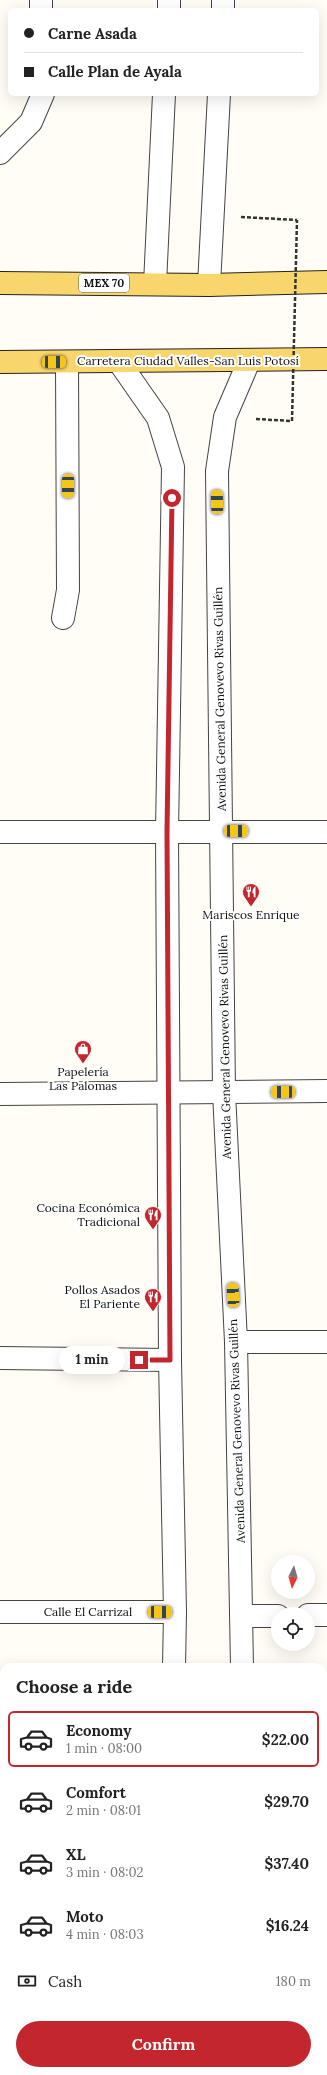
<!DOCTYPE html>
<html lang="en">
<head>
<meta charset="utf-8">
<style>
  :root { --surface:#fff; --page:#f6f6f6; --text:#222; --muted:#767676; --line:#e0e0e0; --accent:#c4262e }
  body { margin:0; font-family:Lora,serif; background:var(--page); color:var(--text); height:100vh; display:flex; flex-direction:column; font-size:15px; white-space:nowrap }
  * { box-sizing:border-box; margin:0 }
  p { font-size:13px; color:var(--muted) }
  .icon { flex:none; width:22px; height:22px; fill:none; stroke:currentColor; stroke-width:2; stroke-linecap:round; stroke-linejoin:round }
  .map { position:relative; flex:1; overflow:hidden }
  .side { position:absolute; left:0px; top:1663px; width:327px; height:412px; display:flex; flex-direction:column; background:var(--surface); border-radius:12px 12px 0 0; box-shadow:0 4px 16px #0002 }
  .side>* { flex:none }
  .top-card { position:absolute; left:8px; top:8px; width:311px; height:88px; border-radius:6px; box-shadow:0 4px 16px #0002; display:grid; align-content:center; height:88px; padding:0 16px; background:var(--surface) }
  .needle { width:26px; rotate:185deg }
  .tools { position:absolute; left:271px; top:1555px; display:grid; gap:8px }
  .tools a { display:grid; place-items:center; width:44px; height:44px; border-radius:50%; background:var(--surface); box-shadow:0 4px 16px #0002; font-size:20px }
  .end { position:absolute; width:18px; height:18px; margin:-9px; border:5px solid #c4262e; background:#fff; box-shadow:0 0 0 2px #fff }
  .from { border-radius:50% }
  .bubble { position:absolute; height:28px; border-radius:14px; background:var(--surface); box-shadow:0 4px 16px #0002; font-size:13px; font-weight:700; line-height:28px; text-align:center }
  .car { position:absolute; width:12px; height:24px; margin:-12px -6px; border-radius:5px; box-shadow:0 0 3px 1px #0007; background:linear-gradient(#f5c518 24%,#345 0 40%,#f5c518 0 76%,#345 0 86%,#f5c518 0) }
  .top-card b { display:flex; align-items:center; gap:14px; height:38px; font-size:15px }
  .top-card b+b { border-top:1px solid var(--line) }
  .top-card i { width:10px; height:10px; background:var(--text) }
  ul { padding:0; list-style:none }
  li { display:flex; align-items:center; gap:12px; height:56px; margin:0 8px 6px; padding:0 8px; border:2px solid transparent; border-radius:6px }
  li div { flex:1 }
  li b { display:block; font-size:15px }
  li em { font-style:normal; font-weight:700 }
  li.active { border-color:var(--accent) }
  li>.icon { width:36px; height:36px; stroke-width:1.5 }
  h2 { padding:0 16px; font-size:18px; line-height:48px }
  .pay { display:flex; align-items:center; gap:10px; height:44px; padding:0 16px; font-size:15px }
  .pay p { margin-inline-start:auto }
  .action { display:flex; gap:8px; margin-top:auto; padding:8px 16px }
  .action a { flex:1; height:46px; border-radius:24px; background:var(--accent); color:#fff; font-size:16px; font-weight:700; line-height:46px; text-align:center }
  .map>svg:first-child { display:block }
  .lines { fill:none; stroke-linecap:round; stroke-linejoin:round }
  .minor-casing { stroke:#444; stroke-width:24 }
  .major-casing { stroke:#222; stroke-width:24 }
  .path { stroke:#333; stroke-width:2.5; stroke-dasharray:4 2; stroke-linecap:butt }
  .minor { stroke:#fff; stroke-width:22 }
  .major { stroke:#f9d66b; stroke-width:22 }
  .path-bridge { stroke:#333; stroke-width:2.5; stroke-dasharray:4 2; stroke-linecap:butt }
  .route { stroke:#c4262e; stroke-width:5 }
  .labels { text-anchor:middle; stroke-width:4; stroke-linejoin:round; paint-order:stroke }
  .shield { fill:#fff; stroke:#585858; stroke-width:1 }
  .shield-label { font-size:11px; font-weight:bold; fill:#111 }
  .street-label { font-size:12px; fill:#111; stroke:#fff }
  .poi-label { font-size:12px; fill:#111; stroke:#fff }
</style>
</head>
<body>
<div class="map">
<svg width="327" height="2075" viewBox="0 0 327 2075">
  <rect width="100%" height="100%" fill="#fffdf5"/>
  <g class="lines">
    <defs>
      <g id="minor">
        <polyline points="41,0 41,10"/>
        <polyline points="169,10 169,0"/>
        <polyline points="223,10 223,0"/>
        <polyline points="0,153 31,122 43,94"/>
        <polyline points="155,284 164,94"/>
        <polyline points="209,285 219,94"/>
        <polyline points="119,362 158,418 173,467 167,832 170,1360 175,1612 174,1667"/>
        <polyline points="63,618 68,590 67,362"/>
        <polyline points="0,832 327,832"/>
        <polyline points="0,1094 327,1091"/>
        <polyline points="236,1342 327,1342"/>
        <polyline points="0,1358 170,1360"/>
        <polyline points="0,1612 175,1612"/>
        <polyline points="308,1615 327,1615"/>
        <polyline points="242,1616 278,1616"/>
        <polyline points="242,1667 236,1342 224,1092 217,471 225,417 249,361"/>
        <polyline points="323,1861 327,1861"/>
        <polyline points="0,1869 4,1869"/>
        <polyline points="175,2071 176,2075"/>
        <polyline points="238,2075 238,2071"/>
      </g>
      <g id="major">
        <polyline points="0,283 209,285 327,282"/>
        <polyline points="0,362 327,359"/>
      </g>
    </defs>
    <use href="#minor" class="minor-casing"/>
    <use href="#major" class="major-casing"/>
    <g class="path">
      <polyline points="241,217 297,220"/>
      <polyline points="256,419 292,421"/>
    </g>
    <use href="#minor" class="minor"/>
    <use href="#major" class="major"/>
    <polyline class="path-bridge" points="292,421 297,220"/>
  </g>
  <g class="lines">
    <polyline class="route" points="139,1360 170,1360 167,832 172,498"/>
  </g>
  <defs>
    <symbol id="restaurant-pin" viewBox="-11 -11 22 30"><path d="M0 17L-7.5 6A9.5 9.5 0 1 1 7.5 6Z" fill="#c4262e" stroke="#fff"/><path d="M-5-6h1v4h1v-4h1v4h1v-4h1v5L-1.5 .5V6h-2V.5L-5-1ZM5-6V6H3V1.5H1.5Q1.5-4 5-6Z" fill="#fff"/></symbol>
    <symbol id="shop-pin" viewBox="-11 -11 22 30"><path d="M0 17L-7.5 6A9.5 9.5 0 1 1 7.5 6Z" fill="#c4262e" stroke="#fff"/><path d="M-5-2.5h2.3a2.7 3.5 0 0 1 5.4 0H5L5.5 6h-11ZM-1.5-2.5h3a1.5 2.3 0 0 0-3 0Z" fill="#fff"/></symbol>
  </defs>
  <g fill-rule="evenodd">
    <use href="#restaurant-pin" x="241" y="882" width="20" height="27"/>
    <use href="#shop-pin" x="73" y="1039" width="20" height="27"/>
    <use href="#restaurant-pin" x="143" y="1205" width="20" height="27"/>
    <use href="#restaurant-pin" x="143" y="1287" width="20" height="27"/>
  </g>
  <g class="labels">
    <rect class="shield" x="79" y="274" width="50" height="18" rx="3"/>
    <g class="shield-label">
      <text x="104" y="287">MEX 70</text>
    </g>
    <g class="street-label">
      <text x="188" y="365">Carretera Ciudad Valles-San Luis Potosí</text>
      <text transform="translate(220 699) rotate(-91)" y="4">Avenida General Genovevo Rivas Guillén</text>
      <text transform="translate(225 1047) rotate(-91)" y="4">Avenida General Genovevo Rivas Guillén</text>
      <text transform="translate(237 1431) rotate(-92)" y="4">Avenida General Genovevo Rivas Guillén</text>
      <text x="88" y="1616">Calle El Carrizal</text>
    </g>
    <g class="poi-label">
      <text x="251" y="919">Mariscos Enrique</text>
      <text x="83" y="1076">Papelería<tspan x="83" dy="14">Las Palomas</tspan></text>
      <text x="140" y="1212" text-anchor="end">Cocina Económica<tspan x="140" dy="14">Tradicional</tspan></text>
      <text x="140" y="1294" text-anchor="end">Pollos Asados<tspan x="140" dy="14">El Pariente</tspan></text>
    </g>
  </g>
</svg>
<div class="tools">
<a><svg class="needle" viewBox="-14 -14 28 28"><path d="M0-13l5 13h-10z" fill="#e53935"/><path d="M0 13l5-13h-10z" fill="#767676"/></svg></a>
<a><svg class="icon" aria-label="locate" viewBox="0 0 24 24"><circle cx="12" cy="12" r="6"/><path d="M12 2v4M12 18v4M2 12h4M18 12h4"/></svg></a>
</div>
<i class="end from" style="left:172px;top:498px"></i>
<i class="end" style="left:139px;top:1360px"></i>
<div class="bubble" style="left:59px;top:1346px;width:66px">1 min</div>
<i class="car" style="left:54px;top:362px;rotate:90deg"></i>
<i class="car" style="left:68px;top:486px;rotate:180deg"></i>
<i class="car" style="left:217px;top:502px;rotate:359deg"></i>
<i class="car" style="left:236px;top:831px;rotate:90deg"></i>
<i class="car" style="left:283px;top:1092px;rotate:270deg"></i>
<i class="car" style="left:233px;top:1295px;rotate:357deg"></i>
<i class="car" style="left:160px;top:1612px;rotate:90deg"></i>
<div class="top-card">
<b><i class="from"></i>Carne Asada</b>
<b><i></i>Calle Plan de Ayala</b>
</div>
<section class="side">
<h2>Choose a ride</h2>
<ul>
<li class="active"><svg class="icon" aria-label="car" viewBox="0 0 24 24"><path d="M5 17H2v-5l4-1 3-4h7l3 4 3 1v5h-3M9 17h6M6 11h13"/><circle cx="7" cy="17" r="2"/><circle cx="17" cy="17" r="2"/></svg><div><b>Economy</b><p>1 min · 08:00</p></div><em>$22.00</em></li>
<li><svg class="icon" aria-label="car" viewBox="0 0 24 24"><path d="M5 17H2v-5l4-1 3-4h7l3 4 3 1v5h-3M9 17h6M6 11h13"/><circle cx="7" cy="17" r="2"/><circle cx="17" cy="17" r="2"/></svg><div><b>Comfort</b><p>2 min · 08:01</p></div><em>$29.70</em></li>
<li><svg class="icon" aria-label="car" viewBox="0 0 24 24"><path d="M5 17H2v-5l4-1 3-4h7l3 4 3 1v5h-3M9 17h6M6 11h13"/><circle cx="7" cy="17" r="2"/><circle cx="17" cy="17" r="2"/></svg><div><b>XL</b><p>3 min · 08:02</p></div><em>$37.40</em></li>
<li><svg class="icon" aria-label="car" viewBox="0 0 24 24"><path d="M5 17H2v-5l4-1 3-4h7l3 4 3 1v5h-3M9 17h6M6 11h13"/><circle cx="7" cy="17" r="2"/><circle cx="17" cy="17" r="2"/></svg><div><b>Moto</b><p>4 min · 08:03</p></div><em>$16.24</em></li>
</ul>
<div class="pay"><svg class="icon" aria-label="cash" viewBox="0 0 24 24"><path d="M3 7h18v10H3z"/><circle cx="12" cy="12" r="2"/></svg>Cash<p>180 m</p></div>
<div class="action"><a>Confirm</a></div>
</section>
</div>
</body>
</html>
